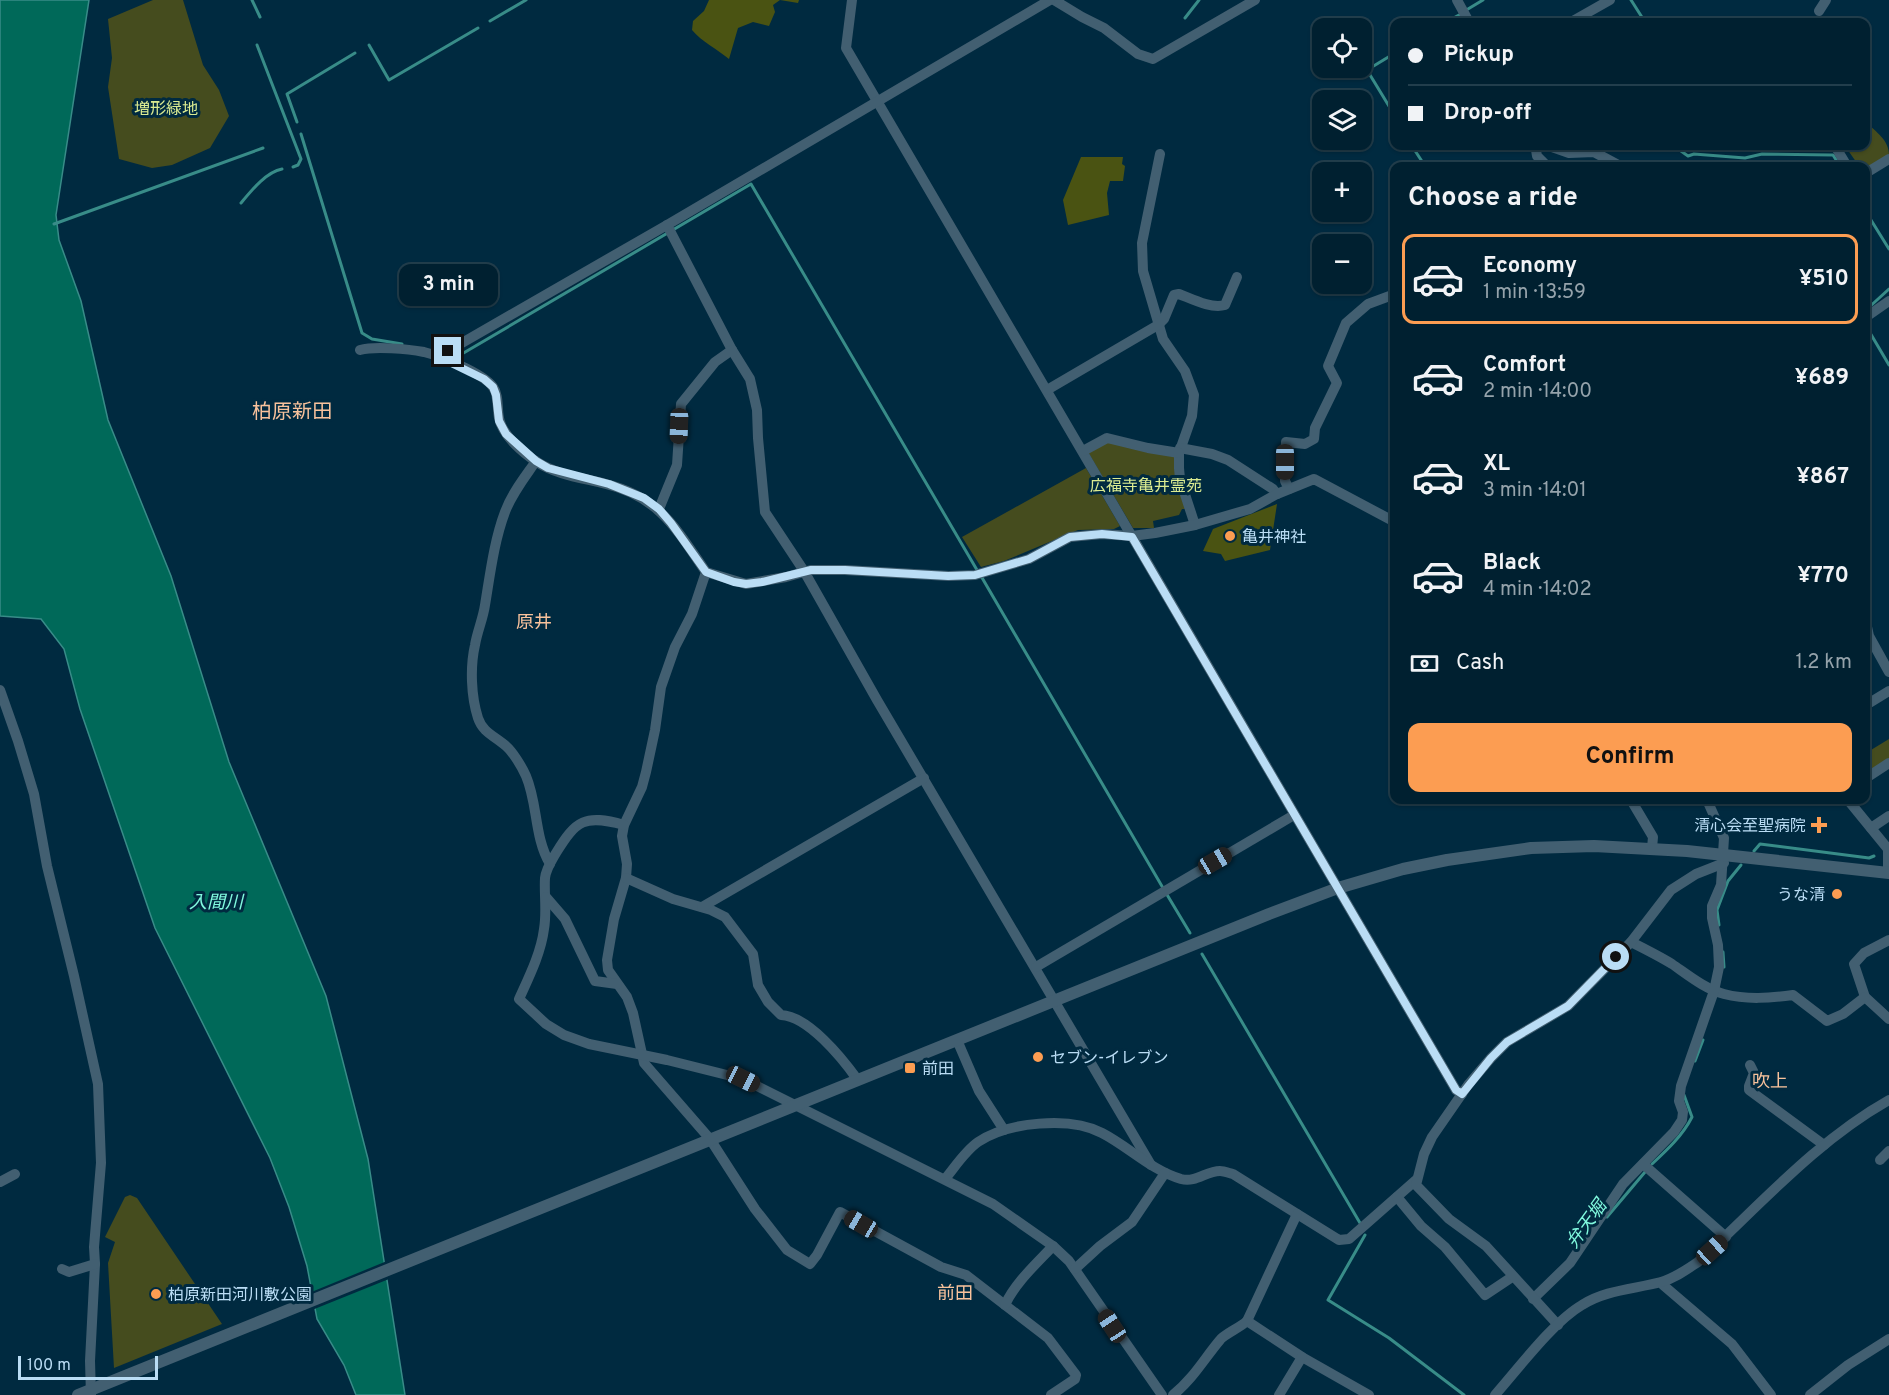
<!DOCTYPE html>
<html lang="en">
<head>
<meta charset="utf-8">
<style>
  :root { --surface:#002030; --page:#0a2838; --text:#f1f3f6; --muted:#95a3ab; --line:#223e4c; --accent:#fc9d52 }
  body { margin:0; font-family:Overpass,"Noto Sans JP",sans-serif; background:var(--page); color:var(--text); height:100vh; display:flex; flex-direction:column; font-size:22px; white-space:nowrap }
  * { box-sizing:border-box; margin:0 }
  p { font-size:20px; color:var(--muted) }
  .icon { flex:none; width:33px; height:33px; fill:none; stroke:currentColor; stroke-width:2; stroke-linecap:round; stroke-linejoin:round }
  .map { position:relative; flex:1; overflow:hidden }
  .details { position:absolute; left:1390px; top:162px; width:480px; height:642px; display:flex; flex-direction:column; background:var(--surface); border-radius:12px; box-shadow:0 2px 4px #0004,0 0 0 2px var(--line) }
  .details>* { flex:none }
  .top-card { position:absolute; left:1390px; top:18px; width:480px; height:132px; border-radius:12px; box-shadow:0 2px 4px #0004,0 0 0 2px var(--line); display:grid; align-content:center; height:132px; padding:0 18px; background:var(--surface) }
  .buttons { position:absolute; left:1312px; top:18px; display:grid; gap:12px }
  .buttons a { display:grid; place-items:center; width:60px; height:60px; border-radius:12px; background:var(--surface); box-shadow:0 2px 4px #0004,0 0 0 2px var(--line); font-size:30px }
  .scale { position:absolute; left:18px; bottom:15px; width:140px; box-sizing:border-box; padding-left:6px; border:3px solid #baddf5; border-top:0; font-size:16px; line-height:21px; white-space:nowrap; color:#baddf5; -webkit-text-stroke:4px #002a40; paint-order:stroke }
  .end { position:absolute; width:27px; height:27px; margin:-14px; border:8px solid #baddf5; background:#111; box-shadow:0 0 0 3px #111 }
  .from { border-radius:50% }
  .bubble { position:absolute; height:42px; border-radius:12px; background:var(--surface); box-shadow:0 2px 4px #0004,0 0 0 2px var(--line); font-size:20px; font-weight:700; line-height:42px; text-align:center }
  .car { position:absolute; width:18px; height:36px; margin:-18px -9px; border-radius:8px; box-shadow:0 0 4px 2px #0007; background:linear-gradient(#222 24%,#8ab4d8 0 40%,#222 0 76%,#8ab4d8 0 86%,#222 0) }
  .top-card b { display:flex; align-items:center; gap:21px; height:57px; font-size:22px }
  .top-card b+b { border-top:2px solid var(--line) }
  .top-card i { width:15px; height:15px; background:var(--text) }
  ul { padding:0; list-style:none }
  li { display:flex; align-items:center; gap:18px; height:90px; margin:0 12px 9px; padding:0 6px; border:3px solid transparent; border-radius:12px }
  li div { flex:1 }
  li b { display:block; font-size:22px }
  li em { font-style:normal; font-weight:700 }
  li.on { border-color:var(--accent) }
  li>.icon { width:54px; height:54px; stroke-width:1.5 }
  h2 { padding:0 18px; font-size:27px; line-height:72px }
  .pay { display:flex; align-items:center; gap:15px; height:66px; padding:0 18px; font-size:22px }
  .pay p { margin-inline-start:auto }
  .cta { display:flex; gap:12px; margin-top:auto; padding:12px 18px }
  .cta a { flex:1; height:69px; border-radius:12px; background:var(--accent); color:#111; font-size:24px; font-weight:700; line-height:69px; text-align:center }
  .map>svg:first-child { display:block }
  .green { fill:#454c1e }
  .forest { fill:#4a5312 }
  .water { fill:#006959; stroke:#388c88; stroke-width:1.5 }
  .pier { fill:#002a40 }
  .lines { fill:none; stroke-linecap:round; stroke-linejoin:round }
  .stream { stroke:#388c88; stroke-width:3 }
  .minor { stroke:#425f71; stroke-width:10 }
  .tertiary { stroke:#425f71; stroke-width:12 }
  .route { stroke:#baddf5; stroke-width:8 }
  .poi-dot { fill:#fc9d52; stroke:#002a40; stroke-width:2 }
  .labels { text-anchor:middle; stroke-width:6; stroke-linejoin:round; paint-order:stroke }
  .park-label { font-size:16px; fill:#dcec91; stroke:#002a40 }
  .poi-label { font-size:16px; fill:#baddf5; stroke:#002a40; text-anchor:start }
  .neighbourhood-label { font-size:18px; fill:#f8c29c; stroke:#002a40 }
  .water-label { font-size:18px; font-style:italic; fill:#81fadf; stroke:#002a40 }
  .quarter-label { font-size:20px; fill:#f8c29c; stroke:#002a40 }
</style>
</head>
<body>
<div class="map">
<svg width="1889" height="1395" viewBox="0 0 1889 1395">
  <rect width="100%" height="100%" fill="#002a40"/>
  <g class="green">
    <polygon points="153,0 183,0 203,65 219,90 229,116 210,148 172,165 152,168 119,159 108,87 112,58 108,19"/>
    <path d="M1866 122C1876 132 1889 140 1889 155L1866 168V166H1859L1845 146H1866Z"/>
    <polygon points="1105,439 1176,454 1185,509 1182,509 1179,515 1153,521 1154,528 1133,528 1088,452"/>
    <polygon points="1086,468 1120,526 1114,529 1078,530 1004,561 981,567 962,537"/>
    <polygon points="1889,739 1889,759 1866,773 1866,753"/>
    <polygon points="130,1195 137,1198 222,1324 114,1368 108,1263 115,1242 105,1237 125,1197"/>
  </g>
  <g class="forest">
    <path d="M709 0H799L798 3 780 0 773 5 775 12 769 26 753 22 738 28 729 59C717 49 702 42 692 30L693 21 704 11Z"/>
    <polygon points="1081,157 1123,157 1122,164 1125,166 1123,181 1110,181 1107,193 1109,215 1068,225 1063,200"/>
    <polygon points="1277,504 1270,550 1225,561 1221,554 1203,551 1213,529"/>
  </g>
  <polygon class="water" points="0,0 89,0 56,215 59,240 81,301 108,420 171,576 229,762 326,996 368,1159 405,1395 356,1395 344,1365 317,1319 307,1266 289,1207 270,1158 155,928 80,709 64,649 41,619 0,616"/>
  <polygon class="pier" points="387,1261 389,1279 312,1310 309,1293"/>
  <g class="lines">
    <g class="stream">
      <polyline points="252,0 260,17"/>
      <polyline points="1631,0 1645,22"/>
      <polyline points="1468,9 1483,0"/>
      <polyline points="1185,18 1199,0"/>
      <polyline points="490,21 526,0"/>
      <polyline points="1446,22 1459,15"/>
      <polyline points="257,45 301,159 298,165 293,167"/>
      <polyline points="369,45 389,80 478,28"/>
      <polyline points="1395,53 1367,70 1395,116"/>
      <polyline points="297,122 287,94 355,53"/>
      <polyline points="301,134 362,333 372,339 402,344"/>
      <polyline points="1412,146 1425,166"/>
      <polyline points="1674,146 1688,156 1694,154 1745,158 1762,154 1833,155 1840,166"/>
      <path d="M241 203C251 191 266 172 282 169"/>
      <polyline points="1866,212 1889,249"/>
      <polyline points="54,224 263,148"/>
      <polyline points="1866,310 1889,289"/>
      <polyline points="1866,326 1889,365"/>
      <polyline points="455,358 751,184 977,570"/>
      <polyline points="981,576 1163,888"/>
      <polyline points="1754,851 1760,844 1869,858 1874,856"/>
      <polyline points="1166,893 1190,933"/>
      <polyline points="1719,925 1717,910 1728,881 1741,865"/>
      <polyline points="1723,952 1724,967"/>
      <polyline points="1202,954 1360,1223"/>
      <polyline points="1695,1061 1703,1040"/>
      <path d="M1652 1164C1667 1150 1683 1135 1692 1117L1684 1095"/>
      <polyline points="1607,1217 1645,1172"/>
      <polyline points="1365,1235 1328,1300 1389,1338 1464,1395"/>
    </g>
    <g class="minor">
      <polyline points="852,0 846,48 1456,1090 1462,1094"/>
      <polyline points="1054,0 1082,17 1104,28 1138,54 1153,59 1255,0"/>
      <polyline points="1457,0 1469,22"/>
      <polyline points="1819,11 1826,0"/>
      <polyline points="1571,22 1610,0"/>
      <polyline points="1540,146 1536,150 1537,156 1547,166"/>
      <polyline points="1549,146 1569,153 1594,152 1620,166"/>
      <polyline points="1835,146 1847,166"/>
      <polyline points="1160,154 1142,243 1143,271 1163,339 1185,371 1194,395 1192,416 1179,453 1179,468 1180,479 1195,525"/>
      <polyline points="1866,173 1889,159"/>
      <polyline points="667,225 732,350 750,379 757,410 758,438 765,512 804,571 877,700 1151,1165"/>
      <polyline points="1866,317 1889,301"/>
      <path d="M360 350C375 346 408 349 424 352 440 356 483 373 493 387 499 395 497 408 499 418 502 435 523 453 537 462 557 475 583 478 606 484 660 497 677 530 706 572L692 614 675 647 661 687 655 730 646 772 642 787 624 825 622 836 627 864 626 878 614 919 607 960 608 970 627 997 633 1013 644 1063 710 1139 755 1209 787 1250 810 1264 817 1255 840 1212 941 1267 966 1275 1048 1338 1076 1375 1075 1379 1051 1395"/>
      <polyline points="443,359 448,351 667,225 1050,0"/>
      <path d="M1047 390 1158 325 1164 319 1174 295 1179 294C1192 299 1211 309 1225 305L1237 277"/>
      <polyline points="1180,448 1212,454 1228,460 1273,489 1277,494"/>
      <polyline points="1083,451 1107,438 1148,448 1179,453"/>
      <path d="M536 461C525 477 512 493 505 512 494 541 490 575 485 605 483 619 477 632 475 645 470 667 471 696 478 718 483 733 495 736 506 746 513 752 522 767 526 776 538 804 534 837 550 864"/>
      <polyline points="1289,489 1285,481 1286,442 1305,444 1314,439 1315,428 1337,383 1328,366 1346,323 1368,304 1395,294"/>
      <polyline points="659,509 677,465 681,404 715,362 732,350"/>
      <polyline points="706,572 746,584 786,577 811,570 845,570 949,576 975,575 1029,559 1070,537 1102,534 1132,536 1155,533 1195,525 1250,509 1277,494 1314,479 1395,522"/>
      <polyline points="1866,622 1869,636 1889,672"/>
      <polyline points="0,690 18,741 34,794 47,866 74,976 98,1084 101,1163 94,1247 95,1264 90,1361 91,1395"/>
      <polyline points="1866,705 1889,691"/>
      <polyline points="1866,778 1889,763"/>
      <polyline points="1631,800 1653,837 1652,848"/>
      <polyline points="1848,800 1888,849 1888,873"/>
      <path d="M624 825C585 814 576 820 556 853 552 860 546 869 545 878 544 895 547 912 544 929 541 953 529 977 519 999L546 1024 564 1035 589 1044 667 1060 743 1079 993 1204 1053 1246 1069 1261 1162 1395"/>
      <polyline points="1871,828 1889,816"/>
      <path d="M626 878 673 899 711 910 725 917 753 954 758 985 768 1002 781 1015C808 1016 842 1058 857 1079"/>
      <polyline points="546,897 565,919 595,981 617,984"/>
      <polyline points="702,907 924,778"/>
      <polyline points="1889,940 1864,953 1854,964 1865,997 1889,1019"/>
      <path d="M1631 942C1645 949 1659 956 1672 964 1688 975 1705 989 1724 994 1747 1000 1770 998 1793 995L1827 1021 1843 1014 1865 997"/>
      <polyline points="1036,967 1294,815"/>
      <polyline points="957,1040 979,1091 1004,1130"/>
      <polyline points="1750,1065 1754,1073 1749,1086 1749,1090 1824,1145"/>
      <polyline points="1880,1160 1889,1151"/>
      <polyline points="1643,1164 1726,1237"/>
      <path d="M945 1179C955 1167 965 1151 978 1142 1008 1122 1070 1116 1102 1133 1129 1147 1151 1170 1181 1179 1196 1183 1206 1171 1220 1171 1224 1171 1229 1173 1233 1174L1339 1240 1349 1239 1416 1180"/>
      <polyline points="0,1182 15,1174"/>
      <polyline points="1397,1197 1421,1226 1445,1247 1485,1295 1512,1277"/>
      <polyline points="62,1269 69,1272 95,1264"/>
      <polyline points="1075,1269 1100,1246 1132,1222 1165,1173"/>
      <polyline points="1662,1282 1663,1285 1732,1344 1771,1395"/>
      <polyline points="1533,1299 1570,1263 1623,1184 1674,1132 1682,1120 1683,1112 1679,1101 1681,1086 1714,991 1719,967 1718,945 1712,918 1712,906 1721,885 1724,838 1707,800"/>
      <path d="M1005 1305C1015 1283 1036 1264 1053 1246"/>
      <polyline points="1247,1321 1302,1357 1369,1395"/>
      <polyline points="1558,1325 1486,1246 1449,1219 1416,1185 1424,1154 1432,1137 1468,1085 1491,1058 1507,1042 1568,1006 1631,942 1671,890 1696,874 1724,863"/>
      <path d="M1173 1395C1193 1379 1204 1359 1220 1340 1223 1335 1241 1327 1247 1321L1297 1214"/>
      <polyline points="1279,1395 1302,1357"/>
      <path d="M1495 1395C1518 1369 1553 1322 1582 1305 1605 1290 1635 1289 1661 1282 1675 1278 1686 1270 1698 1262 1759 1206 1816 1141 1889 1100"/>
      <polyline points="1810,1395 1848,1365 1889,1339"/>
    </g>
    <polyline class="tertiary" points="78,1395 1269,914 1338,888 1403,869 1447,860 1531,848 1594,846 1687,851 1889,873"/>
  </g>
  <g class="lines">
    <polyline class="route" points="448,351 443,359 484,379 493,387 496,395 499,421 506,434 536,461 548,468 609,484 644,498 659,509 671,523 706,572 734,582 746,584 762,582 811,570 845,570 948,576 975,575 1029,559 1070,537 1102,534 1132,537 1456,1090 1462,1094 1491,1058 1507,1042 1568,1006 1616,957"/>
  </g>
  <g class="poi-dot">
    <circle cx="1230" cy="536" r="6"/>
    <path d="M1816 816h6v6h6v6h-6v6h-6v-6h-6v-6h6z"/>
    <circle cx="1837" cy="894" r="6"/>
    <circle cx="1038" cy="1057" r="6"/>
    <rect x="904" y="1062" width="12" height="12" rx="3"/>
    <circle cx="156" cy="1294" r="6"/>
  </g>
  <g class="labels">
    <g class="park-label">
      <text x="166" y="114">増形緑地</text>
      <text x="1146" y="491">広福寺亀井霊苑</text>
    </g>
    <g class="poi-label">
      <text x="1242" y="542">亀井神社</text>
      <text x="1806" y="831" text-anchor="end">清心会至聖病院</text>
      <text x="1825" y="900" text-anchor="end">うな清</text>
      <text x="1050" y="1063">セブン-イレブン</text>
      <text x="922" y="1074">前田</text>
      <text x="168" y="1300">柏原新田河川敷公園</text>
    </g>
    <g class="neighbourhood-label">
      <text x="534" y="628">原井</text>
      <text x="1770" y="1087">吹上</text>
      <text x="955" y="1299">前田</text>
    </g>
    <g class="water-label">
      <text x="216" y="908">入間川</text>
      <text transform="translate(1586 1224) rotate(-54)" y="6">弁天堀</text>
    </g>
    <g class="quarter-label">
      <text x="292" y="418">柏原新田</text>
    </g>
  </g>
</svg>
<div class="buttons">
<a><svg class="icon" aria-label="locate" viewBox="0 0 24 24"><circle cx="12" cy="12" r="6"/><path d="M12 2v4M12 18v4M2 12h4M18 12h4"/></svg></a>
<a><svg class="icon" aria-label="layers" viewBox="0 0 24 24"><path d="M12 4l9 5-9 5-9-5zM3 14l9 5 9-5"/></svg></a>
<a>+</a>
<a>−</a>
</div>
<div class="scale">100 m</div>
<i class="end from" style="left:1616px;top:957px"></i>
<i class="end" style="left:448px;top:351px"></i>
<div class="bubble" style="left:399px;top:264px;width:99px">3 min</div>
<i class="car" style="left:679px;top:426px;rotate:182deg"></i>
<i class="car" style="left:1285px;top:462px;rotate:180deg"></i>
<i class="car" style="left:1215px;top:861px;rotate:60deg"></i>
<i class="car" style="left:743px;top:1079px;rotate:116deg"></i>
<i class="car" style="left:861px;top:1224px;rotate:300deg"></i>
<i class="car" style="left:1712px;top:1250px;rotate:48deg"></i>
<i class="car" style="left:1112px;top:1326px;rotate:327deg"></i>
<div class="top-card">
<b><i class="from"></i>Pickup</b>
<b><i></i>Drop-off</b>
</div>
<section class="details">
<h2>Choose a ride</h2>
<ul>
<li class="on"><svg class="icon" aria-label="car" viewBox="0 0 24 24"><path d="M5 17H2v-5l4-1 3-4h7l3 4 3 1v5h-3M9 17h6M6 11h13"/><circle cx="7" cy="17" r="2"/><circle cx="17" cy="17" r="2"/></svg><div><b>Economy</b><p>1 min · 13:59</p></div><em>¥510</em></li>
<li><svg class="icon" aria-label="car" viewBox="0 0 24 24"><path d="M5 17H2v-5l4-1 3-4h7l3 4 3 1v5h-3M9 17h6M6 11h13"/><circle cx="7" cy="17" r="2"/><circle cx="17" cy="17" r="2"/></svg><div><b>Comfort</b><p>2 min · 14:00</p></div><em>¥689</em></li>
<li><svg class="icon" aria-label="car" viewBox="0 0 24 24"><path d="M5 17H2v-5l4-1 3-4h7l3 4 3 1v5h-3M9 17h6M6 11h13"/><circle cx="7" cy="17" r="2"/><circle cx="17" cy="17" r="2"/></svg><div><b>XL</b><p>3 min · 14:01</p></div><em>¥867</em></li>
<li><svg class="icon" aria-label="car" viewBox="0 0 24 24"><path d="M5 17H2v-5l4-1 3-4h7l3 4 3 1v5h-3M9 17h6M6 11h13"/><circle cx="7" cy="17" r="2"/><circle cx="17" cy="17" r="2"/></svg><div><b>Black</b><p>4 min · 14:02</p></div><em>¥770</em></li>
</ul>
<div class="pay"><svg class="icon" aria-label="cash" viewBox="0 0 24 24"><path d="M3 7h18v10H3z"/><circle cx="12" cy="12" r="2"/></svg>Cash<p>1.2 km</p></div>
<div class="cta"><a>Confirm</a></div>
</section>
</div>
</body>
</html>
